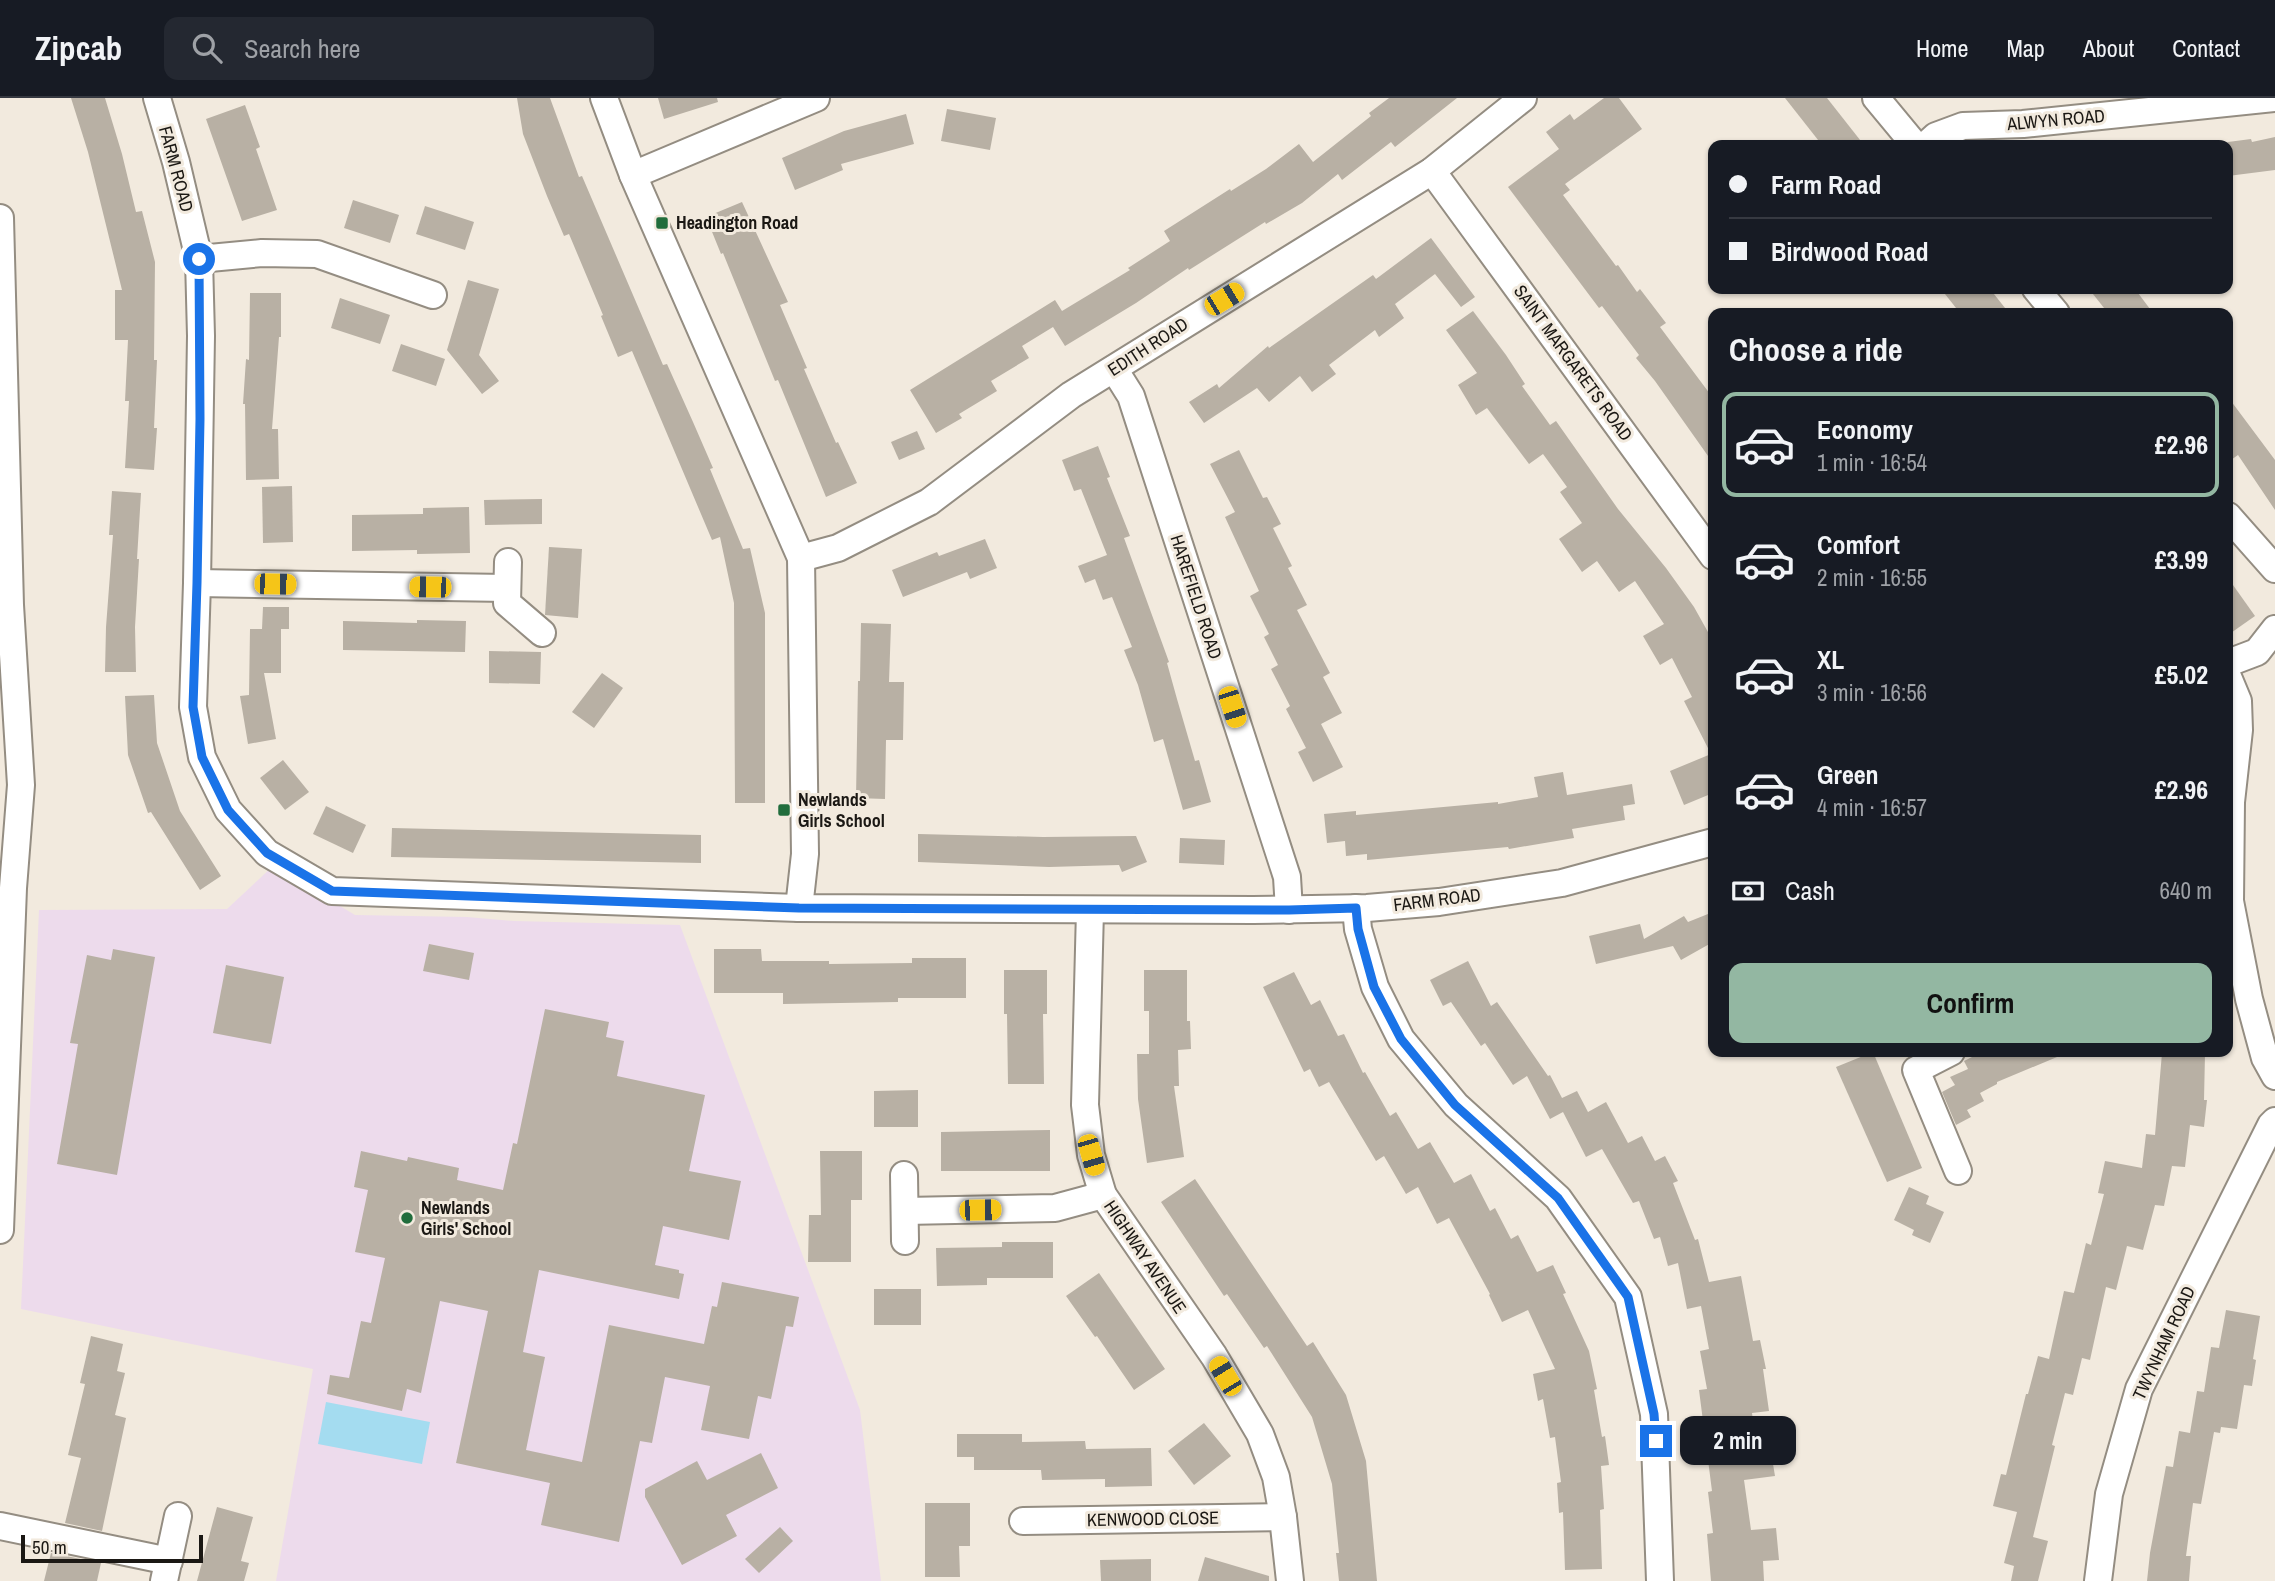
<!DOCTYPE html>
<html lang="en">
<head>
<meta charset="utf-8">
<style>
  :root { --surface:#171b24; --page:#242831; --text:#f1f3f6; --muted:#9ea1a6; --line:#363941; --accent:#93b7a2 }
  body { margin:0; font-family:"Archivo Narrow",sans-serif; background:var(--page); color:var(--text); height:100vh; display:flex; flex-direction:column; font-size:26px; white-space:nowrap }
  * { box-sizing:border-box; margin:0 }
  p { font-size:23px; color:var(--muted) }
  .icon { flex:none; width:38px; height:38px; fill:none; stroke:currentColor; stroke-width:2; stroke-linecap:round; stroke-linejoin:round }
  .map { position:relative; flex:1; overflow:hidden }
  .sheet { position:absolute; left:1708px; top:210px; width:525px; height:749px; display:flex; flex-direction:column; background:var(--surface); border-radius:14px; box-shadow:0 2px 5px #0004 }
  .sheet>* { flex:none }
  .banner { position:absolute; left:1708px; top:42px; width:525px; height:154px; border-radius:14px; box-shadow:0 2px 5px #0004; display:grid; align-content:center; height:154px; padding:0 21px; background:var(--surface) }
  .scale { position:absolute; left:21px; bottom:18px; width:182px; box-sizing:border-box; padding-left:7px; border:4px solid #1b1814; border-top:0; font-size:19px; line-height:24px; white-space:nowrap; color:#1b1814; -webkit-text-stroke:5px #f2eade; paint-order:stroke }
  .end { position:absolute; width:32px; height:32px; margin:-16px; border:9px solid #1a73e8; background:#fff; box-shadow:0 0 0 4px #fff }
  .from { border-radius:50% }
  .bubble { position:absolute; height:49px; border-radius:14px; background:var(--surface); box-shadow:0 2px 5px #0004; font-size:23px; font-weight:700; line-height:49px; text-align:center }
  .car { position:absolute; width:21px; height:42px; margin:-21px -10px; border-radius:9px; box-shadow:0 0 5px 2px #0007; background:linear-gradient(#f5c518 24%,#345 0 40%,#f5c518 0 76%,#345 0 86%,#f5c518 0) }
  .banner b { display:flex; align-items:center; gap:24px; height:66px; font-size:26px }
  .banner b+b { border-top:2px solid var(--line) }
  .banner i { width:18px; height:18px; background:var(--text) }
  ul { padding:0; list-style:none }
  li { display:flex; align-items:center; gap:21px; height:105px; margin:0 14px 10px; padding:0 7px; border:4px solid transparent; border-radius:14px }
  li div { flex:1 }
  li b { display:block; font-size:26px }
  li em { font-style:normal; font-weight:700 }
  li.current { border-color:var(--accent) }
  li>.icon { width:63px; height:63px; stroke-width:1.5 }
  h2 { padding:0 21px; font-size:32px; line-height:84px }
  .pay { display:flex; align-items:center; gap:18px; height:77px; padding:0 21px; font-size:26px }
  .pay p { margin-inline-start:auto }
  .cta { display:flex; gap:14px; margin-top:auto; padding:14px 21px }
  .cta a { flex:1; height:80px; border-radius:14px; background:var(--accent); color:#111; font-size:28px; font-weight:700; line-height:80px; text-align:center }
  header { display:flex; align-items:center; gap:42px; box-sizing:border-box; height:98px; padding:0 35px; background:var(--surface); border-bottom:2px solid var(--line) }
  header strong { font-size:33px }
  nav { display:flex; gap:38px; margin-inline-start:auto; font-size:24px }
  .search { width:490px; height:63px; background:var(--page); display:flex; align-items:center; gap:18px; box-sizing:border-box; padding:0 24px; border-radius:14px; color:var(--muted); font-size:26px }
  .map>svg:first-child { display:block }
  .education { fill:#eddbec }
  .water { fill:#a4dcf0 }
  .building { fill:#b8b0a4 }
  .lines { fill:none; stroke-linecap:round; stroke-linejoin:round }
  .minor-casing { stroke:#948d82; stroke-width:30 }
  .minor { stroke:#fff; stroke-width:26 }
  .route { stroke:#1a73e8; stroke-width:9 }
  .poi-dot { fill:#216d3c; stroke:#f2eade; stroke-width:2.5 }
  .labels { text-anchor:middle; stroke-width:6; stroke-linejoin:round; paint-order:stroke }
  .street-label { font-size:18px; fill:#1b1814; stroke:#f2eade }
  .poi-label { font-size:18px; font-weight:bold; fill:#1b1814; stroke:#f2eade; text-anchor:start }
</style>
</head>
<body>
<header>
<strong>Zipcab</strong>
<div class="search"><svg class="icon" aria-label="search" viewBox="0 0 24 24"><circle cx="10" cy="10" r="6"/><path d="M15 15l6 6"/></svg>Search here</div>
<nav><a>Home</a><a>Map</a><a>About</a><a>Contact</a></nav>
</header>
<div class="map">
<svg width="2275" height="1483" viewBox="0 0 2275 1483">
  <rect width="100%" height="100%" fill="#f2eade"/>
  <polygon class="education" points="273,768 355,817 467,819 514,823 680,827 860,1312 881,1483 276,1483 313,1271 21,1211 39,812 227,811"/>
  <polygon class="water" points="326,1304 430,1324 422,1366 318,1346"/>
  <g class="building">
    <polygon points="71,0 105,0 122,56 136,114 142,113 155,164 154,262 157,262 154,330 157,330 154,372 125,370 129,303 125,303 128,242 115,242 115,192 122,192 88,54"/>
    <polygon points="517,0 550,0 579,79 582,78 663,267 667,266 693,324 713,370 710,371 743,451 750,450 765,515 765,705 735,705 734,505 720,439 712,442 632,253 618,259 601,218 603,217 569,136 564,138 547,98 523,36"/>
    <polygon points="658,0 717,0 718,4 664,21"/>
    <polygon points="1389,0 1457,0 1395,49 1391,44 1342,82 1338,76 1302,105 1266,126 1265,124 1189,172 1188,170 1136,205 1065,248 1053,229 1022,248 1029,260 991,283 997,293 959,316 962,320 936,335 910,292 1055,202 1062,213 1130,172 1128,170 1170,143 1164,133 1230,91 1231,93 1266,71 1299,46 1313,64 1371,18 1369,15"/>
    <polygon points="1604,0 1619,0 1642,31 1565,86 1570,92 1563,97 1616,168 1618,167 1637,194 1640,191 1666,225 1660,229 1713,300 1713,365 1655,283 1636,260 1639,257 1602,208 1599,210 1508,89 1559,51 1546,34 1570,16 1574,22"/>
    <polygon points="1785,0 1827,0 1864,47 1822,47"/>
    <polygon points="245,7 260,49 256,51 277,112 242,123 206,21"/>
    <polygon points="947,11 996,20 990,52 941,43"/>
    <polygon points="906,16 914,46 841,66 843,72 795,92 782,60 844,33"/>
    <polygon points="2275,39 2275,72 2228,78 2228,44 2251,41 2252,44"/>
    <polygon points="353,102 399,117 390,145 344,130"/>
    <polygon points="742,104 788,204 780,207 807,270 804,271 836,345 838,344 857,385 826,399 778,282 775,283 723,155 721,156 706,119"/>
    <polygon points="425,108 474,124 465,152 416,136"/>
    <polygon points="1431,140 1475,199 1461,209 1435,176 1395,206 1404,220 1379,239 1375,232 1329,267 1336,276 1312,294 1300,278 1269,304 1257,290 1204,325 1189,304 1217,286 1219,290 1268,248 1269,250 1373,177 1376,181"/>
    <polygon points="468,182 499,191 479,257 499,283 482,296 447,252"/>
    <polygon points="1941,191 1990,191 2009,215 1960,215"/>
    <polygon points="2089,191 2135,191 2153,215 2108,215"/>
    <polygon points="250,195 281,195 281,239 279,239 272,331 278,331 279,381 246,382 245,306 243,306 246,261 249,262"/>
    <polygon points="340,200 390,217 380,246 331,230"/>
    <polygon points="1473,213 1506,257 1525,286 1522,288 1550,327 1556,323 1618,411 1666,470 1694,509 1713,543 1713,695 1684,707 1670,673 1711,656 1684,603 1692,599 1672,560 1660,567 1643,538 1664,526 1635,483 1619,494 1597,463 1582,474 1559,441 1582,425 1560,394 1567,389 1543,356 1529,366 1487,310 1476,317 1458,287 1477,275 1446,232"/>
    <polygon points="401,246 445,261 436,288 392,273"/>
    <polygon points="2228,299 2275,362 2275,412 2238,357 2228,364"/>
    <polygon points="917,333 925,351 899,362 891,344"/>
    <polygon points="1098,348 1110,379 1107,380 1130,438 1124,440 1169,564 1167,565 1177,601 1195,663 1199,662 1211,704 1183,712 1163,641 1154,644 1138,587 1124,552 1132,549 1112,499 1103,502 1095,481 1085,485 1078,468 1107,457 1081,391 1074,393 1062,362"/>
    <polygon points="1239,352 1263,400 1267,399 1281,426 1273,430 1292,468 1288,470 1307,507 1297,512 1330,575 1323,579 1342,615 1321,626 1343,669 1313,684 1298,654 1306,650 1286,611 1290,608 1271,571 1278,567 1264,539 1269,536 1250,498 1259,493 1225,419 1235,414 1210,366"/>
    <polygon points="292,388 293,444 263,445 262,389"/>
    <polygon points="112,393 141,395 137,461 139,461 135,529 136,574 105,574 106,529 113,437 109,437"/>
    <polygon points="542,401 542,426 485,427 484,402"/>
    <polygon points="469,409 470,455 417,456 417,452 352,453 352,417 423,416 423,410"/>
    <polygon points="985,441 997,470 970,481 967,474 903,499 892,472 937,454 939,458"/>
    <polygon points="549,449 582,451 578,520 545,517"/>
    <polygon points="2228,480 2255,518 2228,537"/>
    <polygon points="263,509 289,509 289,531 281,531 281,575 264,575 276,641 248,646 240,598 249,597 250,531 262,531"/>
    <polygon points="417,522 466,523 465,554 343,552 343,523 417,525"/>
    <polygon points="861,525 891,526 889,584 904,584 903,642 886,642 885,701 856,700 858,583 860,583"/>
    <polygon points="489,553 541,554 540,586 489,585"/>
    <polygon points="602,575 623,590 594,630 572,614"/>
    <polygon points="154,597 157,645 180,713 221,778 200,792 151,714 148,715 128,657 125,598"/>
    <polygon points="283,662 309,694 285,712 260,680"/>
    <polygon points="1563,674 1567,697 1632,686 1635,706 1623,708 1625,722 1572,731 1574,740 1509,751 1508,749 1367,762 1367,756 1346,758 1345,743 1327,745 1324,716 1356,713 1356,717 1498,704 1498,706 1538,699 1534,679"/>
    <polygon points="326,708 366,727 353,755 313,736"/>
    <polygon points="392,730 701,737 701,765 391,759"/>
    <polygon points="918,736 1043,739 1136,738 1147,764 1122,774 1119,767 1049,769 918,764"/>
    <polygon points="1180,740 1225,742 1224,767 1179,765"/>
    <polygon points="1713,814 1713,844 1681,862 1673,848 1596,866 1589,838 1640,826 1644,841 1684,818 1688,824"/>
    <polygon points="429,846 474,855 469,882 423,873"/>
    <polygon points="113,851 155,859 117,1077 57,1066 78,946 70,945 87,857 111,862"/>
    <polygon points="714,851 761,851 762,863 829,863 829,866 912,865 912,860 966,860 966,900 898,900 898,904 783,906 783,895 714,895"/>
    <polygon points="1468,863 1491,908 1497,904 1548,978 1550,977 1562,1000 1577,993 1588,1014 1606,1004 1628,1045 1642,1038 1655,1063 1665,1058 1678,1083 1673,1085 1695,1142 1698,1141 1709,1184 1741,1178 1753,1243 1760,1242 1766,1271 1763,1271 1769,1313 1752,1315 1758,1361 1772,1360 1775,1378 1744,1382 1751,1432 1776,1430 1779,1462 1763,1463 1764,1483 1711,1483 1707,1436 1713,1435 1708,1394 1712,1393 1699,1292 1707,1291 1700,1253 1709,1251 1701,1208 1687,1211 1678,1165 1668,1168 1660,1139 1654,1141 1639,1103 1633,1105 1602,1051 1586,1059 1563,1014 1550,1021 1527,978 1513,987 1485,945 1481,948 1451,904 1443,908 1430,882"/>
    <polygon points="226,867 284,879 271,946 213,935"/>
    <polygon points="1004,872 1047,872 1047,916 1043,916 1044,986 1008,986 1007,916 1004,916"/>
    <polygon points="1144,872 1187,872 1187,923 1190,923 1191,951 1178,952 1179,988 1174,988 1184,1059 1147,1065 1138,1001 1137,956 1149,956 1149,913 1144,913"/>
    <polygon points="1294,874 1311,907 1320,902 1338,938 1344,936 1363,975 1365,974 1390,1018 1396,1014 1418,1051 1430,1044 1454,1085 1471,1076 1490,1113 1495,1110 1511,1141 1518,1137 1537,1174 1553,1167 1566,1195 1563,1196 1589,1253 1597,1291 1594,1292 1602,1339 1605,1338 1609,1367 1601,1368 1604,1411 1600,1412 1602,1471 1565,1472 1563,1414 1559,1415 1557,1385 1561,1384 1555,1339 1550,1340 1543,1301 1538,1303 1533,1276 1555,1271 1528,1212 1502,1224 1489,1197 1490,1196 1449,1120 1437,1126 1418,1089 1406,1096 1384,1058 1376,1063 1329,984 1319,989 1310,971 1304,974 1263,889"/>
    <polygon points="545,911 609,924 606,939 624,943 617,978 705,997 689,1073 741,1083 729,1142 663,1128 655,1167 679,1172 679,1175 684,1176 679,1201 539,1172 523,1254 545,1259 526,1352 582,1364 609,1227 704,1246 712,1208 717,1209 722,1184 799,1199 793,1229 786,1228 771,1301 758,1298 749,1341 701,1332 710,1288 665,1279 652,1345 640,1343 619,1444 541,1427 550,1385 456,1365 488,1213 440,1203 421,1295 407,1291 402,1313 327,1296 330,1277 349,1280 361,1223 371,1225 385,1160 355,1154 368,1092 354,1089 361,1053 407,1063 408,1059 459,1070 457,1082 503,1092 513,1045 517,1046"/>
    <polygon points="1873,954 1922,1070 1887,1084 1836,969"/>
    <polygon points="1982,954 2069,954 1997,984 1997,986 1980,995 1984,1003 1967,1012 1971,1019 1956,1027 1942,994 1955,987 1950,979 1968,971 1964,963"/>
    <polygon points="2162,955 2205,956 2204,1002 2207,1002 2204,1029 2190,1027 2185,1069 2172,1068 2164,1108 2155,1107 2143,1152 2127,1148 2116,1192 2106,1189 2090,1262 2082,1260 2073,1297 2065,1295 2052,1347 2055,1348 2033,1439 2048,1443 2038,1483 2011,1483 2014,1468 2004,1465 2017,1414 1993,1408 2001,1376 2006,1377 2026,1296 2028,1296 2038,1258 2049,1261 2064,1193 2074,1195 2086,1145 2091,1147 2104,1096 2098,1095 2105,1063 2142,1070 2146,1036 2155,1037"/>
    <polygon points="918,992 918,1029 874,1029 874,993"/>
    <polygon points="1050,1032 1050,1073 941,1073 941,1034"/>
    <polygon points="820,1053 862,1053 862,1102 851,1102 851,1164 808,1164 809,1117 821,1117"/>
    <polygon points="1195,1081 1307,1248 1313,1244 1346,1297 1366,1363 1377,1483 1339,1483 1336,1455 1339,1455 1332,1386 1312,1319 1267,1248 1264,1250 1227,1196 1224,1198 1161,1104"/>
    <polygon points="1909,1089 1929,1098 1926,1106 1944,1114 1930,1145 1912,1137 1914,1132 1894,1122"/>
    <polygon points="1002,1144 1053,1144 1053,1180 987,1180 987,1187 937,1188 936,1150 1002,1149"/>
    <polygon points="1099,1175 1165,1271 1134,1292 1097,1238 1095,1239 1066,1198"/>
    <rect x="874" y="1191" width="47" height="36"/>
    <polygon points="2226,1212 2260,1218 2253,1261 2256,1262 2252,1288 2244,1287 2237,1331 2221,1329 2220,1335 2214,1334 2201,1406 2193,1405 2186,1458 2191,1458 2189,1483 2147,1483 2150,1455 2166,1368 2173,1369 2179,1333 2190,1335 2197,1293 2204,1294 2211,1249 2219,1250"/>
    <polygon points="91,1238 123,1246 117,1273 125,1275 115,1317 126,1320 102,1433 65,1425 81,1360 68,1357 85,1286 80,1285"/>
    <polygon points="1204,1325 1231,1358 1194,1387 1168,1353"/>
    <polygon points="957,1336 1022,1336 1022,1344 1085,1343 1086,1351 1151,1350 1152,1388 1105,1389 1105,1381 1042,1382 1041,1372 974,1372 974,1359 957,1359"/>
    <polygon points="761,1355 778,1390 726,1417 737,1438 682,1467 645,1399 645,1391 697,1363 707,1382"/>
    <polygon points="925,1405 970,1405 970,1448 959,1448 960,1479 925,1479"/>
    <polygon points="217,1409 253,1419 241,1463 249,1465 244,1483 197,1483"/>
    <polygon points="780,1429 793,1443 759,1475 745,1461"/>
    <polygon points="51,1455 101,1465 97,1483 44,1483"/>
    <polygon points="1205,1459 1269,1478 1269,1483 1198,1483"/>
    <polygon points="1151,1461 1151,1483 1101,1483 1100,1462"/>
  </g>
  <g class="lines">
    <defs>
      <g id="minor">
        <polyline points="157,0 176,64 199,161 201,238 197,485 193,609 202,659 228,712 267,755 332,793 799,810 1253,812 1367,810 1439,804 1562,785 1713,744"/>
        <polyline points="604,0 633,77 801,460 805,756 799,810"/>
        <polyline points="1876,0 1915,47"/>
        <polyline points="1926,47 1936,38 1963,28 2023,26 2275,0"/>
        <polyline points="1432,73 1713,458"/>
        <polyline points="633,77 816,0"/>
        <polyline points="0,120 10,507 21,687 13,790 0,1132"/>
        <polyline points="199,161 262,155 317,156 433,197"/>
        <polyline points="2036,191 2056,215"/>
        <polyline points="1114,271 1131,298 1287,779 1289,812"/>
        <polyline points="2228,418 2275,471"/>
        <polyline points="801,460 838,450 929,404 1071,297 1432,73 1523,0"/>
        <polyline points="508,464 507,505 542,535"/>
        <polyline points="197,485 507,490"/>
        <polyline points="2228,565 2257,554 2275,531"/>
        <polyline points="2228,579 2238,603 2239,632 2231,704 2230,803 2249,901 2265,960 2275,978"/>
        <polyline points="1356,810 1358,831 1375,889 1401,941 1456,1007 1558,1100 1628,1199 1654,1316 1660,1483"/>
        <polyline points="1090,812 1085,1007 1091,1057 1103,1097 1214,1258 1260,1336 1276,1379 1283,1419 1290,1483"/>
        <polyline points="1951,954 1916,972 1958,1073"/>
        <polyline points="904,1077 905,1143"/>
        <polyline points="905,1113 1055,1110 1103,1097"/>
        <polyline points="1023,1423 1283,1419"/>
        <polyline points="0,1428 169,1463"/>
        <polyline points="164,1483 178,1418"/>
        <polyline points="2098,1483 2109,1396 2139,1291 2271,1027 2275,1023"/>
      </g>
    </defs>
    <use href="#minor" class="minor-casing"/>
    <use href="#minor" class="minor"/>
  </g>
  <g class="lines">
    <polyline class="route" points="199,161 200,321 197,485 193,609 202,659 228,712 267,755 332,793 799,810 1289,812 1356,810 1358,831 1374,889 1401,941 1455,1007 1558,1100 1628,1199 1654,1316 1656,1343"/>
  </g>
  <g class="poi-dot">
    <rect x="655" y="118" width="14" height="14" rx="3.5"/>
    <rect x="777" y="705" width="14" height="14" rx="3.5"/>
    <circle cx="407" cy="1120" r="7"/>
  </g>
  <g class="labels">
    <g class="street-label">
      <text transform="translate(2056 22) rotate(-5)" y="6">ALWYN ROAD</text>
      <text transform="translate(176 71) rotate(75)" y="6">FARM ROAD</text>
      <text transform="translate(1148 249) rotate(-33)" y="6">EDITH ROAD</text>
      <text transform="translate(1573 265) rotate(54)" y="6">SAINT MARGARETS ROAD</text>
      <text transform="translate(1196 499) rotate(72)" y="6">HAREFIELD ROAD</text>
      <text transform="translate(1437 802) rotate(-7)" y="6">FARM ROAD</text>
      <text transform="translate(1145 1159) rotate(56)" y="6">HIGHWAY AVENUE</text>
      <text transform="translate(2164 1245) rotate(-65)" y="6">TWYNHAM ROAD</text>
      <text transform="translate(1153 1421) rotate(-1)" y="6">KENWOOD CLOSE</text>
    </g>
    <g class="poi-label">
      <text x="676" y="131">Headington Road</text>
      <text x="798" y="708">Newlands<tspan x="798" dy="21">Girls School</tspan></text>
      <text x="421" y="1116">Newlands<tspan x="421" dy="21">Girls' School</tspan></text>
    </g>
  </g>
</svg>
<div class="scale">50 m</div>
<i class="end from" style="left:199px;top:161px"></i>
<i class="end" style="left:1656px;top:1343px"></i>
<div class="bubble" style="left:1680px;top:1318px;width:116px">2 min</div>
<i class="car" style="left:1224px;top:201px;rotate:59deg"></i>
<i class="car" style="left:275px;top:486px;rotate:91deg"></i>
<i class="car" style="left:430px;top:489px;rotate:271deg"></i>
<i class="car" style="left:1232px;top:609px;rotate:162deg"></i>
<i class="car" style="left:1091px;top:1057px;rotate:164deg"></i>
<i class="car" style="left:980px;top:1112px;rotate:89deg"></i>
<i class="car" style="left:1225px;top:1278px;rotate:329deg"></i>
<div class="banner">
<b><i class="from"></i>Farm Road</b>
<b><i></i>Birdwood Road</b>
</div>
<section class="sheet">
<h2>Choose a ride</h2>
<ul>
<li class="current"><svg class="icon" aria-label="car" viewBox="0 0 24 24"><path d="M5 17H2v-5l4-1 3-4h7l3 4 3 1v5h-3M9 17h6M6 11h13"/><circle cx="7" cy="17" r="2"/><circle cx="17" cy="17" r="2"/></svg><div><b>Economy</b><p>1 min · 16:54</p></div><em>£2.96</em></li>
<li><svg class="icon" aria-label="car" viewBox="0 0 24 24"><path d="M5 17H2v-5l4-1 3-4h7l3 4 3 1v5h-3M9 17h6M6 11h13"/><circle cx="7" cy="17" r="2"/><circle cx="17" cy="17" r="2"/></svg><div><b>Comfort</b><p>2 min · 16:55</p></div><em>£3.99</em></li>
<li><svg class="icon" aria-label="car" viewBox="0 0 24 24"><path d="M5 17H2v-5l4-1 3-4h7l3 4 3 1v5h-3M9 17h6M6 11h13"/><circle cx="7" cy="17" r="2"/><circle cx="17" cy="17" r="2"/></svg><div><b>XL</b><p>3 min · 16:56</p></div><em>£5.02</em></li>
<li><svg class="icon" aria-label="car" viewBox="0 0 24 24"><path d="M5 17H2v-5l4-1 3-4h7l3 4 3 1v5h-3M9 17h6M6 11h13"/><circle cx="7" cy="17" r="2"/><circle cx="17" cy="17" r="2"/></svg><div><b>Green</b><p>4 min · 16:57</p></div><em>£2.96</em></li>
</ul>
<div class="pay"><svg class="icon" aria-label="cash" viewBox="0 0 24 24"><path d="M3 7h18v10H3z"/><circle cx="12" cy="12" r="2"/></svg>Cash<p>640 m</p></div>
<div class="cta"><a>Confirm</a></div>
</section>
</div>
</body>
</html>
